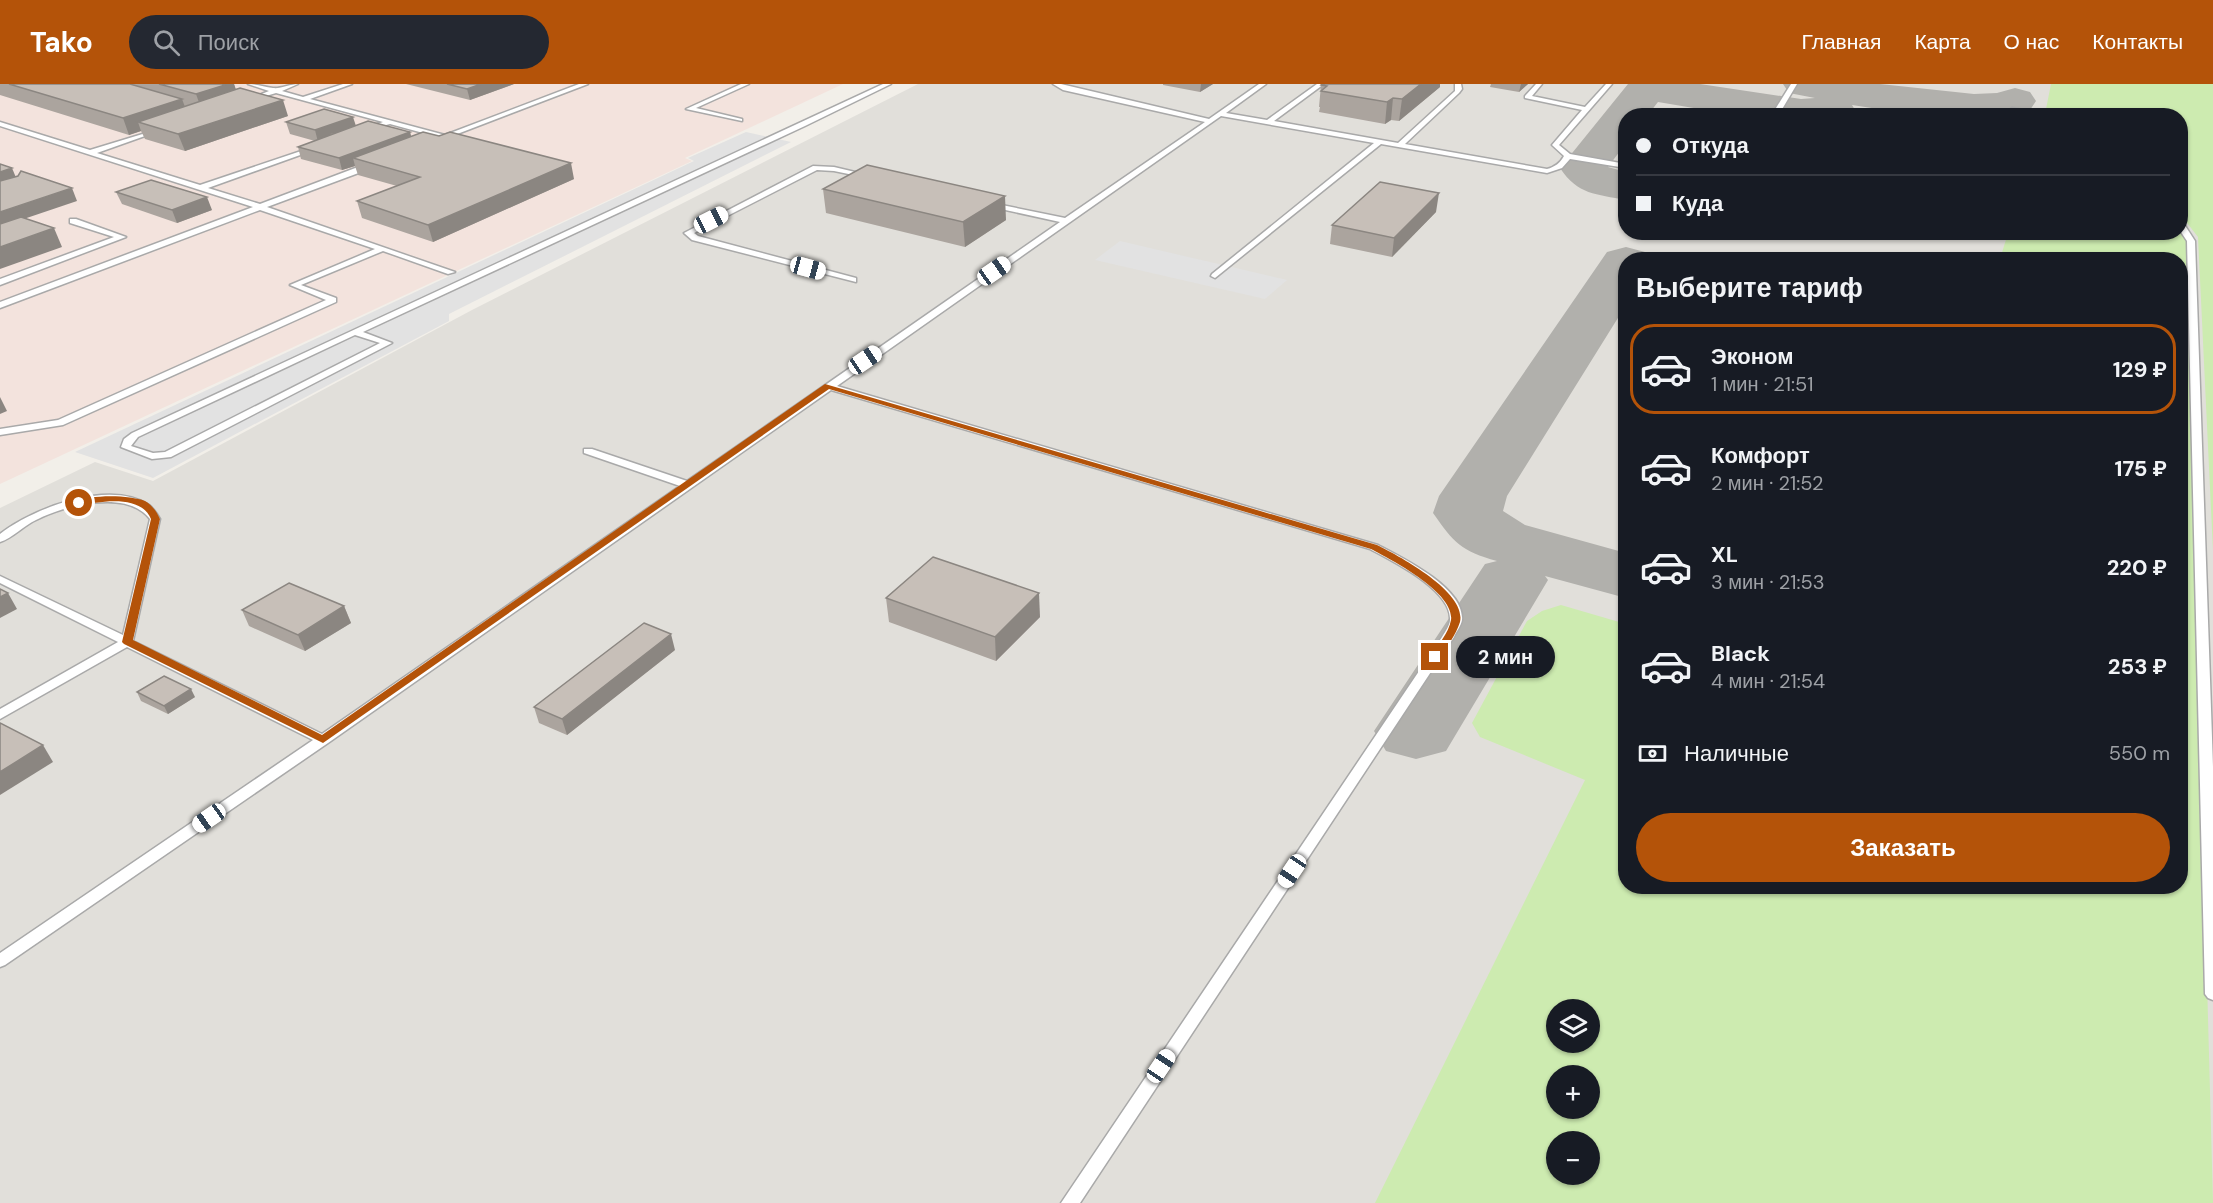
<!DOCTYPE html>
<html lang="ru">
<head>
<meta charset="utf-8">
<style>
  :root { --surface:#171b24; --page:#242831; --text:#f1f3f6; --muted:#9ea1a6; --line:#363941; --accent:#b45309 }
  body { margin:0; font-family:"DM Sans",sans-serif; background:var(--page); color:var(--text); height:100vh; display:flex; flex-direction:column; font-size:22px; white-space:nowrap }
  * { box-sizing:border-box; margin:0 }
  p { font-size:20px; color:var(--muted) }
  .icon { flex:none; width:33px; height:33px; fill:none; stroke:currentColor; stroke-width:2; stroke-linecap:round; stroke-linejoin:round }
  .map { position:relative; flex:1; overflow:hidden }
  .details { position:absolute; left:1618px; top:168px; width:570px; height:642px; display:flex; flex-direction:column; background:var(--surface); border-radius:24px; box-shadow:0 2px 4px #0004 }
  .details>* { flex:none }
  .guide { position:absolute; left:1618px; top:24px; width:570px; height:132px; border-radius:24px; box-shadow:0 2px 4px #0004; display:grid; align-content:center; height:132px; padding:0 18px; background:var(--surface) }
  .buttons { position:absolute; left:1546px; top:915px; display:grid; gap:12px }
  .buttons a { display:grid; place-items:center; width:54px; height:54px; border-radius:50%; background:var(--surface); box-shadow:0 2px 4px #0004; font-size:30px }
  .end { position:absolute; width:27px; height:27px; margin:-14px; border:8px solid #b45309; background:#fff; box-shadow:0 0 0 3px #fff }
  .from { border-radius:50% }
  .bubble { position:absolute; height:42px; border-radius:21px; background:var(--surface); box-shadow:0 2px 4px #0004; font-size:20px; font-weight:700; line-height:42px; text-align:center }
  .car { position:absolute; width:18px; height:36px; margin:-18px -9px; border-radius:8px; box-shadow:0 0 4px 2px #0007; background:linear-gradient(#fff 24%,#345 0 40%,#fff 0 76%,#345 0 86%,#fff 0) }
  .guide b { display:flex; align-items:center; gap:21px; height:57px; font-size:22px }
  .guide b+b { border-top:2px solid var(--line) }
  .guide i { width:15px; height:15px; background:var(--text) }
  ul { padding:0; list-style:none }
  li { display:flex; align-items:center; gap:18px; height:90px; margin:0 12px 9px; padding:0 6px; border:3px solid transparent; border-radius:24px }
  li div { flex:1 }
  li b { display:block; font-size:22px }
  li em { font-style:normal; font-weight:700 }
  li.current { border-color:var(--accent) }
  li>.icon { width:54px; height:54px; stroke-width:1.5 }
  h2 { padding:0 18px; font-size:27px; line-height:72px }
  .pay { display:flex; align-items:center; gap:15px; height:66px; padding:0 18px; font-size:22px }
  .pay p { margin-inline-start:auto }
  .button { display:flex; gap:12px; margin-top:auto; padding:12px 18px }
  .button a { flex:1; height:69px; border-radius:36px; background:var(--accent); color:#fff; font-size:24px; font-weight:700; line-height:69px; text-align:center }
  header { display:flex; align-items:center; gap:36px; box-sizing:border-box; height:84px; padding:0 30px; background:var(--accent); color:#fff }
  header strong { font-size:28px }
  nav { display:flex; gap:33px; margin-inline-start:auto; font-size:21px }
  .search { width:420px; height:54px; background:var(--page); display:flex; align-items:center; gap:15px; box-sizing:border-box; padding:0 21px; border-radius:33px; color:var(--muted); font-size:22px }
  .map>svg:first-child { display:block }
  .military { fill:#f3e3dd }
  .airport { fill:#e1dfda; fill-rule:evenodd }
  .grass { fill:#cdebb0; fill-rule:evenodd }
  .parking { fill:#e2e2e2 }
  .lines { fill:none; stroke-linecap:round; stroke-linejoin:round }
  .taxiway { fill:#b1b0ac; fill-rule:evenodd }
  .lane-casing { stroke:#a9a9a9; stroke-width:3 }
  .lane { fill:#fff; fill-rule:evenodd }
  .wall { fill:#aba49e }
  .shaded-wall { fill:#8b8681 }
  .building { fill:#c7bfb8; stroke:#8b8681; stroke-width:1.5 }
  .route { fill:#b45309 }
</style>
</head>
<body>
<header>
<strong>Tako</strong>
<div class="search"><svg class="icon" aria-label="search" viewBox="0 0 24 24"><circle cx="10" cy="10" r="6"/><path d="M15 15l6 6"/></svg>Поиск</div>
<nav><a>Главная</a><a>Карта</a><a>О нас</a><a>Контакты</a></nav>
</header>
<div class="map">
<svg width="2213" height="1119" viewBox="0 0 2213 1119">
  <rect width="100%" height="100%" fill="#f2efe9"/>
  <polygon class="military" points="0,0 843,0 685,74 692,77 0,400"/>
  <path class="airport" d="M918 0H2213V1119H0V424L95 378 153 397 472 226ZM1626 32H2181V148H1626ZM1626 176H2181V802H1626ZM1557 926H1590V958H1557ZM1557 992H1590V1024H1557ZM1557 1058H1590V1090H1557Z"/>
  <g class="grass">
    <polygon points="2051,0 2213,0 2213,467 2198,153 2181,131 2181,72 2186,73 2186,51 2181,50 2181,32 2045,30"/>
    <path d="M2181 147 2187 155 2213 1119H1375L1585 696 1480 653 1472 639 1527 537 1542 527 1561 521 1626 540V802H2181V176L2000 175 2008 149 2181 148ZM1557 926H1590V958H1557ZM1557 992H1590V1024H1557ZM1557 1058H1590V1090H1557Z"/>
  </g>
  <g class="parking">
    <polygon points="746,48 791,58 449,230 449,237 153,394 75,368 694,77 688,74"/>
    <polygon points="1120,157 1287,196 1265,215 1095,176"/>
  </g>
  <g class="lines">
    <g class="taxiway">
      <path d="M1628 0H1700L1801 15 1815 14 1789 9 1783 0H1880L1974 10 1997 9 2015 4 2030 8 2036 17 2030 26 2010 32H1924L1852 21 1855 26 1852 32H1741L1658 18 1647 32H1626V59L1608 83 1626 88V116C1596 110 1578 111 1560 84Z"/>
      <path d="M1626 163 1645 168 1650 176H1626V221L1507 412 1503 427 1525 441 1626 469V514L1545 492 1548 496 1446 667 1416 675 1386 667 1374 647 1485 480 1497 477C1461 467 1454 459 1433 429L1439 412 1607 168Z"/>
    </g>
    <defs>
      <g id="lane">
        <path d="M248 0C257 0 264 3 273 4 281 5 290 0 298 0L282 7 303 13 343 0H352L310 15 445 51 579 0H588L439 57 436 55 438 53 390 40 366 46V44L383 38 276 9 249 17V15L269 7Z"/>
        <polygon points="741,0 749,0 696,24 742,35 742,37 686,25"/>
        <path d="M883 0H891L805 42 363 248 392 259 171 373 152 375 121 363 124 355 132 349ZM355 251 380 259 165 368 153 369 131 362 138 353Z"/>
        <path d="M1053 0H1061L1209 35 1259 0H1266L1226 29 1267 36 1317 0H1324L1274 37 1398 59 1455 7V0H1461L1462 5 1459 9 1405 60 1547 85C1555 83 1560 79 1564 72L1552 61 1582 26 1525 14V12L1536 0H1542L1532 12 1585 23 1606 0H1612L1559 61 1570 70 1626 80V84L1570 75 1562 84 1547 89 1381 60 1215 194 1211 192 1212 190 1374 59 1221 32 837 302 1378 461C1401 473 1465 504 1462 536 1461 542 1456 548 1454 553L1080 1119H1061L1442 553C1445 548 1450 541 1450 536 1452 506 1392 477 1370 465L831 306 328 659 5 881 0 883V869L313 656 127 563 0 635V625L118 558 0 499V492L123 551 150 435C127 405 65 421 36 436 23 442 13 454 0 458V450C33 424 110 395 149 421 153 424 157 430 160 435L133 557 322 650 680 402 584 369V365H592L687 397 1060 138 987 122V118L1065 134 1205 38 1063 6Z"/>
        <polygon points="1791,0 1797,0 1778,32 1771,32"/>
        <polygon points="2012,24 2046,30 2049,32 2032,32 2010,27 2009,26"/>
        <polygon points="0,38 90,66 159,45 159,47 97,69 200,101 313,63 317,63 317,65 208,104 260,120 366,80 372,80 372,84 267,123 455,188 448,190 383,167 301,201 336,214 336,218 63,341 0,351 0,345 58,336 326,216 290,201 375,165 260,126 0,224 0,218 253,123 0,42"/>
        <polygon points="813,82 834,83 872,92 868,94 834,87 817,86 694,149 698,152 856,194 856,198 692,156 684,149"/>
        <polygon points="70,135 76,135 126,153 0,201 0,195 114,153 70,139"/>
        <polygon points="2181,140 2184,140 2195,157 2213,683 2213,916 2208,914 2205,910 2187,157 2181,148"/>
      </g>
    </defs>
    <use href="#lane" class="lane-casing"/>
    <use href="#lane" class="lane"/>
  </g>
  <g class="wall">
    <polygon points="0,0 234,0 236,6 288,32 185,67 145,55 141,47 129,51 0,11"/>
    <polygon points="406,0 514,0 470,16"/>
    <polygon points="1163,0 1213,0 1200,8 1163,1"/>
    <polygon points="1322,0 1440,0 1440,3 1399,37 1391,36 1385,40 1319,28 1320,23 1319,23 1321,1"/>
    <polygon points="1491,0 1528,0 1519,8 1490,3"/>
    <polygon points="286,38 356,42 410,48 411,53 574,95 433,158 362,134 357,117 397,102 358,91 355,82 342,86 301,75 298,63 315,57 290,50"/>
    <polygon points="823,105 1006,136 965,163 826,129"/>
    <polygon points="116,108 212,126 177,139 122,120"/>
    <polygon points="1436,128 1392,173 1330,160 1332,141"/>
    <polygon points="886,514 1040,533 996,577 889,538"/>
    <polygon points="344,522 351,539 305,567 249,542 242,526"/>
    <polygon points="675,566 567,651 539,639 534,623"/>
    <polygon points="137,608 195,613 168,630 141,617"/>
  </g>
  <g class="shaded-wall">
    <polygon points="211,0 234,0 236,6 202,27 196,10"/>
    <polygon points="481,0 514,0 470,16 467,5"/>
    <polygon points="1201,0 1213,0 1200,8"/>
    <polygon points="1421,0 1440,0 1440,3 1399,37 1402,15"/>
    <polygon points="1521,0 1528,0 1519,8"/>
    <polygon points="1393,14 1391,36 1385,40 1387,18"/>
    <polygon points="182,15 188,31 138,38 141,47 129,51 123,34"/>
    <polygon points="283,16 288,32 185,67 178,50"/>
    <polygon points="353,33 357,45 330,50 331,54 318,58 315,46"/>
    <polygon points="410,48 413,60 353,74 355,82 342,86 339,74"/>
    <polygon points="571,79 574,95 433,158 428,141"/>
    <polygon points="12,84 17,96 0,103 0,88"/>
    <polygon points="72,104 77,117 0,143 0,128"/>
    <polygon points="1439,109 1436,128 1392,173 1394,154"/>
    <polygon points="1005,112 1006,136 965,163 963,138"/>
    <polygon points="207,113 212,126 177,139 172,126"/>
    <polygon points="54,144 62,163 0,185 0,163"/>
    <polygon points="0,313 7,327 0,330"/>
    <polygon points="8,509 17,525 0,534 0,513"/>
    <polygon points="1039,509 1040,533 996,577 995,553"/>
    <polygon points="344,522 351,539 305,567 298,551"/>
    <polygon points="671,550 675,566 567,651 562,635"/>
    <polygon points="191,605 195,613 168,630 164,622"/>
    <polygon points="43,661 53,678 0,711 0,688"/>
  </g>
  <g class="building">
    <polygon points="9,0 130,0 182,15 123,34"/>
    <polygon points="159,0 222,0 225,1 196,10"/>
    <polygon points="447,0 481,0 467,5"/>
    <polygon points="1322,0 1421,0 1402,15 1393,14 1387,18 1321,7 1327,2 1321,1"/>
    <polygon points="240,4 283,16 178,50 138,38"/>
    <polygon points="324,25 353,33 315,46 286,38"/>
    <polygon points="368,37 410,48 339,74 298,63"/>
    <polygon points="423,48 439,52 450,48 571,79 428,141 357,117 420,93 353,74"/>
    <polygon points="0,80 12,84 0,88"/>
    <polygon points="867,81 1005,112 963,138 823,105"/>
    <polygon points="21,87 72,104 0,128 0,97 18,92"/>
    <polygon points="151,96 207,113 172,126 116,108"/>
    <polygon points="1380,98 1439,109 1394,154 1332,141"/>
    <polygon points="21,133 54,144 0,163 0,140"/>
    <polygon points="933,473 1039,509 995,553 886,514"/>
    <polygon points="289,499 344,522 298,551 242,526"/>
    <polygon points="0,505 8,509 0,513"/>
    <polygon points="644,539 671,550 562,635 534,623"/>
    <polygon points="164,592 191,605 164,622 137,608"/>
    <polygon points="0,639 43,661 0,688"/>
  </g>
  <path class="route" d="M825 300 1377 461C1399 472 1467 508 1460 538 1456 551 1446 564 1439 575H1432L1430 573C1437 562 1449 549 1451 536 1455 509 1392 476 1371 465L829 305 323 659 124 560 122 558 151 435C141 410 100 417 79 422L75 419C89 410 129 411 145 417 152 421 157 428 160 435L133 556 322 651Z"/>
</svg>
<div class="buttons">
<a><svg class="icon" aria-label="layers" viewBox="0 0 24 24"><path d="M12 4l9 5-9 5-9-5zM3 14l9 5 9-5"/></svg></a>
<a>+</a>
<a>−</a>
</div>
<i class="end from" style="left:79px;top:419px"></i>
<i class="end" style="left:1435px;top:573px"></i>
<div class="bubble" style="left:1456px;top:552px;width:99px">2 мин</div>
<i class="car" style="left:711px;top:136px;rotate:63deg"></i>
<i class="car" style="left:808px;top:184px;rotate:105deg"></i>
<i class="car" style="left:994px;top:187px;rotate:55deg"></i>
<i class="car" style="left:865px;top:276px;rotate:56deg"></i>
<i class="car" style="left:209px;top:734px;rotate:235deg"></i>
<i class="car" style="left:1292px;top:787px;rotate:214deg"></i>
<i class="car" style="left:1161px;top:982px;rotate:34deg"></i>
<div class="guide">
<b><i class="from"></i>Откуда</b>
<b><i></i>Куда</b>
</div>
<section class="details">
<h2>Выберите тариф</h2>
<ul>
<li class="current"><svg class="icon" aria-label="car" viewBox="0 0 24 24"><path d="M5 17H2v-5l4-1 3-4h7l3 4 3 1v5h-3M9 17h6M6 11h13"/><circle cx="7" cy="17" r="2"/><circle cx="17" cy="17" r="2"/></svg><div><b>Эконом</b><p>1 мин · 21:51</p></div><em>129 ₽</em></li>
<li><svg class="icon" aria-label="car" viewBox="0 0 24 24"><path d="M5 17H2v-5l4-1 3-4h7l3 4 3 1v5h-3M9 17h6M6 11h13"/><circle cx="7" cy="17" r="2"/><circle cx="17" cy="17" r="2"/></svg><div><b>Комфорт</b><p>2 мин · 21:52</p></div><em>175 ₽</em></li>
<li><svg class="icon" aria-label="car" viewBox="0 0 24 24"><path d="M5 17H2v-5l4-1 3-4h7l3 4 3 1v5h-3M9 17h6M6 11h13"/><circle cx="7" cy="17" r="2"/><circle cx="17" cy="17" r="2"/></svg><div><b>XL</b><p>3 мин · 21:53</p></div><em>220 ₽</em></li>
<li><svg class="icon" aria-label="car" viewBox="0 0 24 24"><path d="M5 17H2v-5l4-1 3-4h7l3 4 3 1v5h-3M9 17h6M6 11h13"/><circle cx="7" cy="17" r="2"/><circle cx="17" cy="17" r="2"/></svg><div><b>Black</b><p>4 мин · 21:54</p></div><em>253 ₽</em></li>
</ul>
<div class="pay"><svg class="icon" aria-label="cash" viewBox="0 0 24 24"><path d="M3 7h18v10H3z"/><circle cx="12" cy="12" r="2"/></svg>Наличные<p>550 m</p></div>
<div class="button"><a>Заказать</a></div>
</section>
</div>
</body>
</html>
